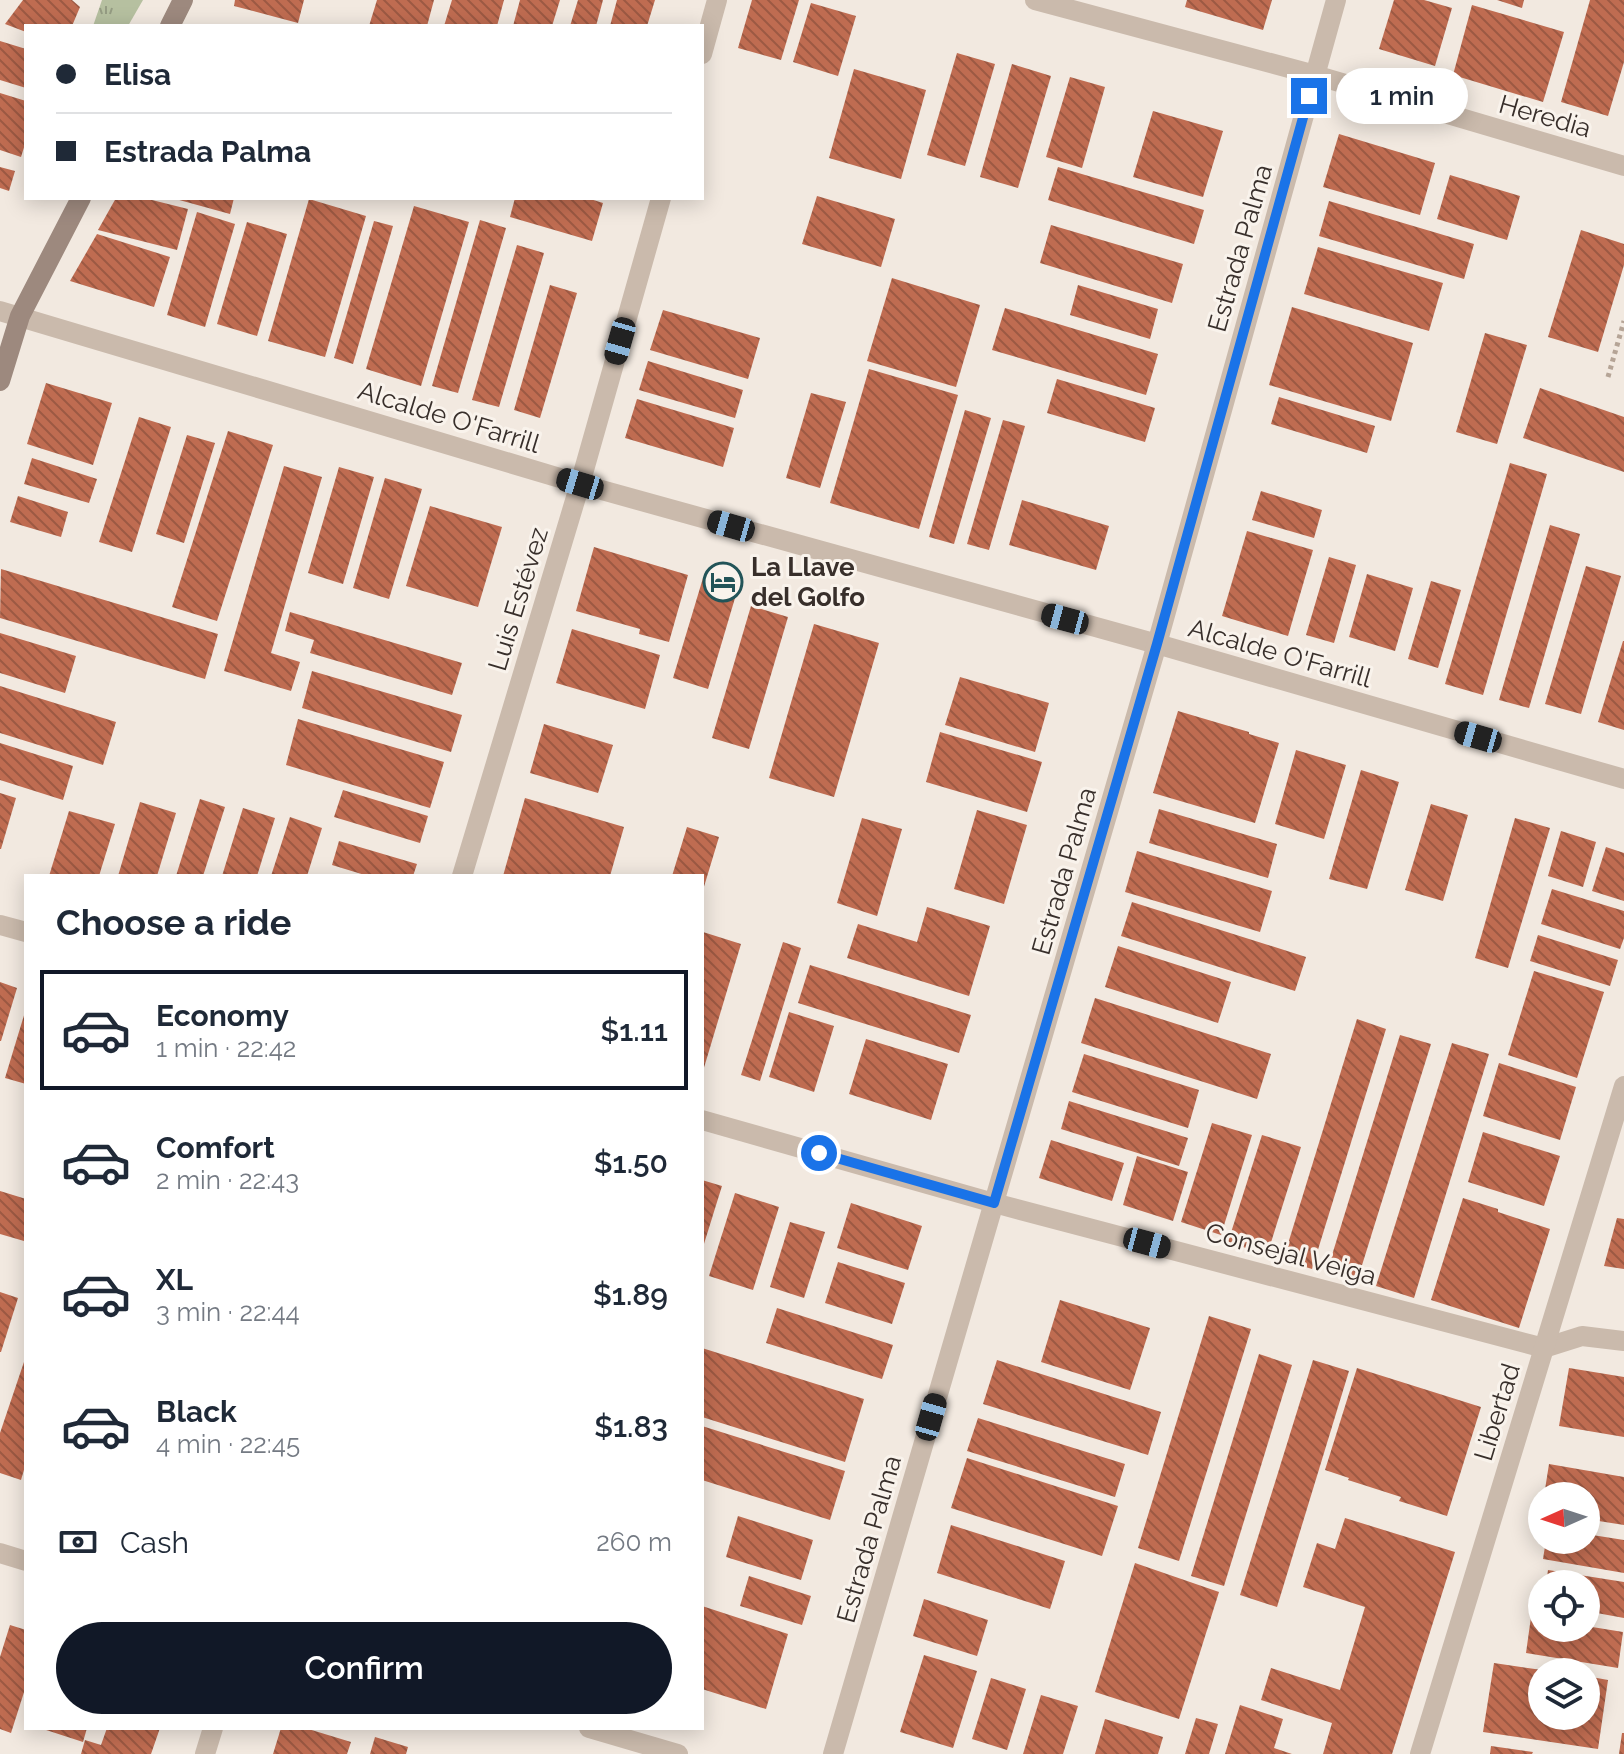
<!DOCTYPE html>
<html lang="en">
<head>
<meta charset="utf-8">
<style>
  :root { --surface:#fff; --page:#f2f2f3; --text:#1f2937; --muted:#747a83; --line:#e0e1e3; --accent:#111827 }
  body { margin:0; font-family:Raleway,sans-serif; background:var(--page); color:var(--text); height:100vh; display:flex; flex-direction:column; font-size:30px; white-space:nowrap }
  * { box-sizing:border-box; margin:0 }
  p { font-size:26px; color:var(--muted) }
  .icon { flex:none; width:44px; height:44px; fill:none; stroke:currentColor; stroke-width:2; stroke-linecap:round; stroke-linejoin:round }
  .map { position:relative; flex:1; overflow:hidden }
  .details { position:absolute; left:24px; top:874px; width:680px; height:856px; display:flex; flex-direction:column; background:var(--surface); border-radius:0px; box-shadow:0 4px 20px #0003 }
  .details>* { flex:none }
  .hud { position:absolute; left:24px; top:24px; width:680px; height:176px; border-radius:0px; box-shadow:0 4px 20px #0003; display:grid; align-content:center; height:176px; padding:0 32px; background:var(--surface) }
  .needle { width:52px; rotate:267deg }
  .controls { position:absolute; left:1528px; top:1482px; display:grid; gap:16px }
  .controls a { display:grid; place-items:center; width:72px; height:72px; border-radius:50%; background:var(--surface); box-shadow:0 4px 20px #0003; font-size:40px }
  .end { position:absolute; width:36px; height:36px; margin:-18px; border:10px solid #1a73e8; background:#fff; box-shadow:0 0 0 4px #fff }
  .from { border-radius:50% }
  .bubble { position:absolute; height:56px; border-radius:28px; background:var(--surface); box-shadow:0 4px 20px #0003; font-size:26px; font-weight:600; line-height:56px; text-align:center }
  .car { position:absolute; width:24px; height:48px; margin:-24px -12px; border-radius:10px; box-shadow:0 0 6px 2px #0007; background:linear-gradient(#222 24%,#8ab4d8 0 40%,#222 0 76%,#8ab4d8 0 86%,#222 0) }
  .hud b { display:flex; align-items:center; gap:28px; height:76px; font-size:30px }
  .hud b+b { border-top:2px solid var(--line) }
  .hud i { width:20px; height:20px; background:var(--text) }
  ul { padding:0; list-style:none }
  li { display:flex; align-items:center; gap:24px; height:120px; margin:0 16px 12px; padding:0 16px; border:4px solid transparent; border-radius:0px }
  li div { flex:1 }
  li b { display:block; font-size:30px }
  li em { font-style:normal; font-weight:600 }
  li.active { border-color:var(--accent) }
  li>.icon { width:72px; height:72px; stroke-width:1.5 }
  h2 { padding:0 32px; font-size:36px; line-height:96px }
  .pay { display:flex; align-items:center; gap:20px; height:88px; padding:0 32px; font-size:30px }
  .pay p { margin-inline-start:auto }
  .button { display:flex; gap:16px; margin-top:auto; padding:16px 32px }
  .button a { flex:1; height:92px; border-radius:48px; background:var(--accent); color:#fff; font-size:32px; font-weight:600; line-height:92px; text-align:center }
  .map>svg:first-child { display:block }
  .grass { fill:url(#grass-tufts) }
  .building { fill:url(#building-back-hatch) }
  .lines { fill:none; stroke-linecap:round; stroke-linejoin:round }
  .path { stroke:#b5a496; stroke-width:5; stroke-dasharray:4 4; stroke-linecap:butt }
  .minor { stroke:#cabaac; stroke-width:20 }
  .tertiary { stroke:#cabaac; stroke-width:20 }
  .secondary { stroke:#9d897e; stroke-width:20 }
  .route { stroke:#1a73e8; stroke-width:10 }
  .labels { text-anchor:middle; stroke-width:6; stroke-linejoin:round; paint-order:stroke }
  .street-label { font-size:26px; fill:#382f2b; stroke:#f9f3ec }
  .poi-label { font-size:26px; font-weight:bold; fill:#382f2b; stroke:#f9f3ec; text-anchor:start }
</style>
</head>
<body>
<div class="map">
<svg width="1624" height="1754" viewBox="0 0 1624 1754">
  <defs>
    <pattern id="grass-tufts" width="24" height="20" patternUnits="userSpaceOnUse" patternTransform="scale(2)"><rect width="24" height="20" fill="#b6c0a0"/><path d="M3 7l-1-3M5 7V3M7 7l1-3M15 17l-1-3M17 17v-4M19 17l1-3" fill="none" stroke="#959c83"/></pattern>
    <pattern id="building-back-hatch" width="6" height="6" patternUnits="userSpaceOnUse" patternTransform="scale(2)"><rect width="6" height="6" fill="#bf6c51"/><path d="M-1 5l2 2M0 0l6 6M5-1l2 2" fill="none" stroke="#9c5943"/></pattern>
  </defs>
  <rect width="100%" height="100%" fill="#f2e9e0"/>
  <polygon class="grass" points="102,0 143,0 128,26 93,26"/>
  <g class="building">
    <polygon points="23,0 72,0 80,7 72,26 26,26 26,32 5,24"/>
    <polygon points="235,0 304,0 298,23 234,6"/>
    <polygon points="377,0 434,0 427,26 369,26"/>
    <polygon points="452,0 504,0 497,26 444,26"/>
    <polygon points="520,0 560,0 552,26 513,26"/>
    <polygon points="578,0 603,0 596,26 570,26"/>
    <polygon points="617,0 655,0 647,26 610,26"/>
    <polygon points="752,0 799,0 781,60 738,48"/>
    <polygon points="1187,0 1272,0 1263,30 1185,7"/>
    <polygon points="1394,0 1424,0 1452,8 1435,66 1379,49"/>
    <polygon points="1497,0 1524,0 1522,8"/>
    <polygon points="1590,0 1624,0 1624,62 1608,116 1561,102"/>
    <polygon points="811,3 856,16 838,76 793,62"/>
    <polygon points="1472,5 1564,32 1543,102 1453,75"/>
    <polygon points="0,41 26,49 26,88 0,80"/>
    <polygon points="957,53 995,64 965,166 927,155"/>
    <polygon points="1012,64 1051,76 1018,188 980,177"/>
    <polygon points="854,69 926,90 901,179 829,158"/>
    <polygon points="1070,77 1105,87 1082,168 1046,157"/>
    <polygon points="0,93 26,101 26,141 21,157 0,150"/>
    <polygon points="1153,111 1223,131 1203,197 1133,177"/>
    <polygon points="1339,134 1435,163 1420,215 1323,187"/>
    <polygon points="0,167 15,171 9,191 0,188"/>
    <polygon points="1058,167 1204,210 1194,244 1048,200"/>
    <polygon points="1450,175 1520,196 1507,240 1437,219"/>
    <polygon points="817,196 895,219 881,267 802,244"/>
    <polygon points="116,198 144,198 188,209 177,250 98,230"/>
    <polygon points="172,198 234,198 230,214"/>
    <polygon points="515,198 587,198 603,203 592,241 510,217"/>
    <polygon points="309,199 366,216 325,357 268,341"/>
    <polygon points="1329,201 1474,244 1464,279 1319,236"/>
    <polygon points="414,206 469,222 421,386 366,369"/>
    <polygon points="197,212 235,224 205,327 167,315"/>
    <polygon points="480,220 506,228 458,393 432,386"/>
    <polygon points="374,221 393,226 353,364 334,358"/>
    <polygon points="247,222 287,234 257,336 217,324"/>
    <polygon points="1051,225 1183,264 1172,303 1040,263"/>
    <polygon points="1581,230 1624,244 1624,265 1598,352 1548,337"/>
    <polygon points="97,234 170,257 154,307 70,281"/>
    <polygon points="517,245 544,253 499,407 472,400"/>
    <polygon points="1318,247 1443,283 1429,331 1304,294"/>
    <polygon points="892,278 980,305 956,387 867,361"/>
    <polygon points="550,285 577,293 540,418 514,410"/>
    <polygon points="1078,285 1158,309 1150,339 1070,315"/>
    <polygon points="1292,307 1413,343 1391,421 1269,385"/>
    <polygon points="1005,308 1158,354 1146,395 992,350"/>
    <polygon points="663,310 760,338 748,379 650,350"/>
    <polygon points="1485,333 1527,345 1497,444 1456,432"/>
    <polygon points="648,361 743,390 735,418 639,390"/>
    <polygon points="869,369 958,395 919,529 830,503"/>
    <polygon points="1057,379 1155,408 1145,442 1047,413"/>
    <polygon points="46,383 112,403 93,465 27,444"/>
    <polygon points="1540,388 1624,417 1624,472 1523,438"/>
    <polygon points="811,393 846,402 820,488 786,478"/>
    <polygon points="1279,397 1375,426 1367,453 1271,424"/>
    <polygon points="637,399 734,428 723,467 625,438"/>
    <polygon points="965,410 991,418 954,544 929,537"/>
    <polygon points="139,417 171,427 132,552 99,542"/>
    <polygon points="1003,420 1025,426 989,550 967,544"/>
    <polygon points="228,431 273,445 217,621 172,607"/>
    <polygon points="187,435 215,443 184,543 156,534"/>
    <polygon points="32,458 97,479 89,503 24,484"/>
    <polygon points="1510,463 1547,474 1483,695 1445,684"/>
    <polygon points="284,466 322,477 271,653 300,662 291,691 224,671"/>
    <polygon points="339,467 374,477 343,584 308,573"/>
    <polygon points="385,478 422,489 389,599 353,588"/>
    <polygon points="1261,491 1322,510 1314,538 1252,520"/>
    <polygon points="18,496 68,512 61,537 10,522"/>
    <polygon points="1022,500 1109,526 1096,570 1009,545"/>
    <polygon points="430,506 502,527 478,607 406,586"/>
    <polygon points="1550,525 1580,534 1529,708 1499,700"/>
    <polygon points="1247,531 1313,550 1288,636 1222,616"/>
    <polygon points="594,547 688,575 669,642 639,634 640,629 576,611"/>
    <polygon points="1329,557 1356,565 1334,643 1306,635"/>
    <polygon points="1586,566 1621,576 1581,714 1545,704"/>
    <polygon points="1,569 218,634 205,679 0,618"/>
    <polygon points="1367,574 1413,588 1395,651 1349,637"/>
    <polygon points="703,578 738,588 708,689 673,678"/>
    <polygon points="1431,581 1461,590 1438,668 1408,659"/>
    <polygon points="751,606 788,617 749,749 712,738"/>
    <polygon points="290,612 462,663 452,695 310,653 314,640 285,631"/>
    <polygon points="814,624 879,643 834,797 769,778"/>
    <polygon points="572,629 660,655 645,709 556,683"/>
    <polygon points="0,633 76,656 65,693 0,673"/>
    <polygon points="1623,641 1624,641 1624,730 1598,722"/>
    <polygon points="312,671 462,715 451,752 302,708"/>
    <polygon points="960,677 1049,703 1035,752 945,725"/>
    <polygon points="0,686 116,722 103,765 0,733"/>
    <polygon points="1178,711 1249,732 1249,734 1279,743 1255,823 1153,793"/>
    <polygon points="298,719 444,762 430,808 286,765"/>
    <polygon points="544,724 613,745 598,793 530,773"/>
    <polygon points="940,732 1042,762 1027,812 926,782"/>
    <polygon points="0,743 73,766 63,800 0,780"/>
    <polygon points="1296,750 1346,765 1324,839 1275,824"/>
    <polygon points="1361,770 1399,782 1367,889 1329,879"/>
    <polygon points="343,790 428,816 420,843 334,817"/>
    <polygon points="0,793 16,798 1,849 0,849"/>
    <polygon points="525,798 624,827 610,876 503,876"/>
    <polygon points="200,799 225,807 203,876 176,876"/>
    <polygon points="140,802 176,813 157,876 118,876"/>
    <polygon points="1431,804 1468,815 1443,901 1405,890"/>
    <polygon points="243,808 275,818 257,876 222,876"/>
    <polygon points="1159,809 1277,844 1268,878 1149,843"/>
    <polygon points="977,810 1027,825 1004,904 954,889"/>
    <polygon points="69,811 115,824 99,876 49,876"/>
    <polygon points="290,817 322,828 307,876 271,876"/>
    <polygon points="862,818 902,829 877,916 837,903"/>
    <polygon points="1515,818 1550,828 1508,968 1475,958"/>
    <polygon points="687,827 719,837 703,890 702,876 672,876"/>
    <polygon points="1561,831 1596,842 1583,887 1548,876"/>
    <polygon points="339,841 417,864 413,876 368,876 332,865"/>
    <polygon points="1606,847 1624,853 1624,901 1592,891"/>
    <polygon points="1137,851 1272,891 1260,932 1125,892"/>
    <polygon points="1552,889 1624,911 1624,938 1620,949 1541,924"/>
    <polygon points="1132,902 1306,957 1295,991 1121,936"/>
    <polygon points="927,907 990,926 969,996 847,958 858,924 917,942"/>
    <polygon points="703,932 741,944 703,1071 702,1071"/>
    <polygon points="1538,935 1618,960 1610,986 1530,961"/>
    <polygon points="783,942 801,948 760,1081 741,1075"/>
    <polygon points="1118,946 1231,982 1218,1023 1105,987"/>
    <polygon points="810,965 971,1015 959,1053 798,1003"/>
    <polygon points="1534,971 1604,992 1577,1078 1508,1055"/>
    <polygon points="0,982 17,988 1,1041 0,1041"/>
    <polygon points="1095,998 1271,1054 1257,1099 1081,1043"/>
    <polygon points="25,1012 26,1012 26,1084 5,1078"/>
    <polygon points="789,1012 834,1026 814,1092 769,1077"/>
    <polygon points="1357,1019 1386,1029 1312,1269 1283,1260"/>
    <polygon points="1400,1035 1431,1044 1358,1278 1328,1268"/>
    <polygon points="866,1039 948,1064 931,1120 849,1094"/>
    <polygon points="1452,1043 1489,1054 1414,1298 1376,1286"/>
    <polygon points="1084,1054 1199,1090 1188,1128 1072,1092"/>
    <polygon points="1499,1063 1576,1087 1560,1140 1483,1116"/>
    <polygon points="1069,1101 1188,1138 1179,1166 1061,1129"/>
    <polygon points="1212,1123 1252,1135 1221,1235 1181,1222"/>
    <polygon points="1483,1132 1560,1156 1544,1206 1468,1182"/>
    <polygon points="1262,1135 1301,1147 1267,1255 1228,1242"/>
    <polygon points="1051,1140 1124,1163 1112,1201 1039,1178"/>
    <polygon points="1137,1156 1188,1172 1173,1221 1123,1205"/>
    <polygon points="702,1180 722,1186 703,1247 702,1247"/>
    <polygon points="0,1191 26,1199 26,1235 24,1241 0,1234"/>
    <polygon points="735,1193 779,1207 753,1290 709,1276"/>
    <polygon points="1463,1198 1498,1209 1498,1212 1550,1229 1519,1328 1431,1300"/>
    <polygon points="851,1203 922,1226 908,1270 837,1248"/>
    <polygon points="1617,1218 1624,1219 1624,1269 1604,1266"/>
    <polygon points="790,1222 825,1232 804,1298 770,1287"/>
    <polygon points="838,1262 905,1283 892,1324 825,1303"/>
    <polygon points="0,1292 18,1298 1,1352 0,1352"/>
    <polygon points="1060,1300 1150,1328 1130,1390 1041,1362"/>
    <polygon points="777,1308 893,1345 882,1379 766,1343"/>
    <polygon points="1209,1316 1251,1329 1179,1561 1138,1548"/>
    <polygon points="702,1348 864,1399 845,1462 702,1417"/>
    <polygon points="1259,1354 1292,1365 1224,1586 1191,1576"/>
    <polygon points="26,1356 26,1463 21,1480 0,1473 0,1433"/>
    <polygon points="997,1360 1161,1412 1148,1455 983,1404"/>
    <polygon points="1313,1360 1349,1371 1277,1607 1240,1595"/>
    <polygon points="1357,1368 1481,1407 1447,1516 1399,1501 1401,1497 1348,1480 1349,1478 1325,1470"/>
    <polygon points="1569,1368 1624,1377 1624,1437 1559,1426"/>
    <polygon points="978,1418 1125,1464 1115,1497 967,1451"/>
    <polygon points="702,1426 845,1471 830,1520 702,1480"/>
    <polygon points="967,1458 1118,1506 1102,1556 951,1508"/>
    <polygon points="1549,1464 1624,1477 1624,1525 1586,1519 1586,1496 1544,1496"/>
    <polygon points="738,1516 813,1540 801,1580 726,1557"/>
    <polygon points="1345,1518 1455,1552 1392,1754 1323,1754 1332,1723 1261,1700 1271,1668 1340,1690 1365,1607 1303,1587 1317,1543 1335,1549"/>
    <polygon points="951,1525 1065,1561 1050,1609 937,1573"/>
    <polygon points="1586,1534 1624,1540 1624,1573 1543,1559 1546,1540 1586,1540"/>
    <polygon points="1135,1563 1219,1592 1179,1719 1095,1692"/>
    <polygon points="1548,1570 1624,1582 1624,1618 1586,1611 1586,1584 1546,1584"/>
    <polygon points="749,1576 811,1596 802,1625 740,1606"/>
    <polygon points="924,1599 988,1620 977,1656 913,1636"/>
    <polygon points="702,1606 788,1634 766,1709 702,1689"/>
    <polygon points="1531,1617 1542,1619 1542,1628 1586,1628 1586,1626 1623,1632 1618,1668 1526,1653"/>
    <polygon points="10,1625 26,1630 26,1686 11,1733 0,1729 0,1657"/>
    <polygon points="924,1655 977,1671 953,1748 900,1732"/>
    <polygon points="1494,1663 1542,1670 1542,1716 1586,1716 1586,1676 1608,1680 1598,1749 1483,1732"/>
    <polygon points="991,1678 1026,1689 1007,1750 972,1739"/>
    <polygon points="1041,1695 1078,1706 1063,1754 1023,1754"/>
    <polygon points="1240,1705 1283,1719 1274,1748 1292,1754 1225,1754"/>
    <polygon points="1196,1718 1218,1724 1209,1754 1185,1754"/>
    <polygon points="1105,1719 1163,1737 1158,1754 1095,1754"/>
    <polygon points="40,1728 87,1728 83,1742"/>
    <polygon points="107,1728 160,1728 151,1754 81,1754 85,1740 101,1745"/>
    <polygon points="281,1728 305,1728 351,1742 347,1754 273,1754"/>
    <polygon points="1622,1733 1624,1733 1624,1754 1619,1754"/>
    <polygon points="375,1737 408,1747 406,1754 370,1754"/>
    <polygon points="1491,1746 1533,1752 1532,1754 1490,1754"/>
  </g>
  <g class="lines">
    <polyline class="path" points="1608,377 1624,321"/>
    <g class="minor">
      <polyline points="1035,0 1315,75 1624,166"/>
      <polyline points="702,54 717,0"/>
      <polyline points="0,311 580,484 1157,644 1624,779"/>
      <polyline points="462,876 580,484 661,198"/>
      <polyline points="0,925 26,932"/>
      <polyline points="702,1120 994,1203 1544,1348 1582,1336 1624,1341"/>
      <polyline points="205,1754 213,1728"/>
      <polyline points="833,1754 1157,644 1336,0"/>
      <polyline points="1420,1754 1624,1086"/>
    </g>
    <g class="tertiary">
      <polyline points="0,1553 26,1561"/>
      <polyline points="589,1728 678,1754"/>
    </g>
    <g class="secondary">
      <polyline points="170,26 183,0"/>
      <polyline points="0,381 20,316 81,198"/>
    </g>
  </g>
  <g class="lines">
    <polyline class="route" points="819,1153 994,1203 1157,644 1309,96"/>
  </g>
  <defs>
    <symbol id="hotel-ring" viewBox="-11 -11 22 22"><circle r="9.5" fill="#f9f3ec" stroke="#225458" stroke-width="1.5"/><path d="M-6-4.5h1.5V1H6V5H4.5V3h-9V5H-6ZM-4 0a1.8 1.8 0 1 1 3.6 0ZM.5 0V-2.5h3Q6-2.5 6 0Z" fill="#225458"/></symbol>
  </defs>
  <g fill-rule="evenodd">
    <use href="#hotel-ring" x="701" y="560" width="44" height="44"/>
  </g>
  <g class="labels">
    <g class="street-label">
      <text transform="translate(1545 116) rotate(16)" y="9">Heredia</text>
      <text transform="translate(1240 248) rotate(-74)" y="9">Estrada Palma</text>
      <text transform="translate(449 417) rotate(17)" y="9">Alcalde O'Farrill</text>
      <text transform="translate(518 599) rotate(-73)" y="9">Luis Estévez</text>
      <text transform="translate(1280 653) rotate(16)" y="9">Alcalde O'Farrill</text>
      <text transform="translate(1064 871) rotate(-74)" y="9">Estrada Palma</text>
      <text transform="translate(1291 1254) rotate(15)" y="9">Consejal Veiga</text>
      <text transform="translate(1497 1412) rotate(-73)" y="9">Libertad</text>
      <text transform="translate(869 1539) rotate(-74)" y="9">Estrada Palma</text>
    </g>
    <g class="poi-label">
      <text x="751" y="576">La Llave<tspan x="751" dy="30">del Golfo</tspan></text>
    </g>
  </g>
</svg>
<div class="controls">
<a><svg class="needle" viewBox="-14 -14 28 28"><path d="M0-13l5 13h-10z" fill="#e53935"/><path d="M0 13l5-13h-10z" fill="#747a83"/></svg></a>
<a><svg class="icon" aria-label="locate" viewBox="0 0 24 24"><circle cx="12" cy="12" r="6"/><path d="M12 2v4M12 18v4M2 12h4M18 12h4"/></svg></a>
<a><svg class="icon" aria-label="layers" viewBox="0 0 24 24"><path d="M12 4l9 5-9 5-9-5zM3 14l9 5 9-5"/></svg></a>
</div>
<i class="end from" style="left:819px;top:1153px"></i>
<i class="end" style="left:1309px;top:96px"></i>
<div class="bubble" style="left:1336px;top:68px;width:132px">1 min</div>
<i class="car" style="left:620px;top:341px;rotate:196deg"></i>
<i class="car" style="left:580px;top:484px;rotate:287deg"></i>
<i class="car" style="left:731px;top:526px;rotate:286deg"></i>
<i class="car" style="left:1065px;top:619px;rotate:285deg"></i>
<i class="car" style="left:1478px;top:737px;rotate:286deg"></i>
<i class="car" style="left:1147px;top:1243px;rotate:105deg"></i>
<i class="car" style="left:931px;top:1417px;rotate:16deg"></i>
<div class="hud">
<b><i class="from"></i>Elisa</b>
<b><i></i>Estrada Palma</b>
</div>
<section class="details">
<h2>Choose a ride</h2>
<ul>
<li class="active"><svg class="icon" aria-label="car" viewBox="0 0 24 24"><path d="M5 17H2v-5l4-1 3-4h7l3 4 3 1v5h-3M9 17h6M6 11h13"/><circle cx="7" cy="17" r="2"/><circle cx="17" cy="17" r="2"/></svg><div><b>Economy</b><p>1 min · 22:42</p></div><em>$1.11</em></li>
<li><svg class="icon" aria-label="car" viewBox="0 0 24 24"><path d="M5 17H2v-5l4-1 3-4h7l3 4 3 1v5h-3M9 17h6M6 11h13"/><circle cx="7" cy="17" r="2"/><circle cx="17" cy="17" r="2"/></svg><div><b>Comfort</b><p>2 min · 22:43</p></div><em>$1.50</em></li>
<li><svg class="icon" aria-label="car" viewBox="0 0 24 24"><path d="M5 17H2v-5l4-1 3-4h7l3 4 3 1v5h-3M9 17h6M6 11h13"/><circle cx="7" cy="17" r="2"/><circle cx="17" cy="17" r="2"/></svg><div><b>XL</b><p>3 min · 22:44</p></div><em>$1.89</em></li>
<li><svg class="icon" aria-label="car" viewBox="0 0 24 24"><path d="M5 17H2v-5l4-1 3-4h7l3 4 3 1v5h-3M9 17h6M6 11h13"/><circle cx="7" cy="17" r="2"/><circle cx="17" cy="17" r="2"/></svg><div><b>Black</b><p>4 min · 22:45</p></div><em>$1.83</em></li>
</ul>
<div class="pay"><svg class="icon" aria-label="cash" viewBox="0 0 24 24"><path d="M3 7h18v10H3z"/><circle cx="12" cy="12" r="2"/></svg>Cash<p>260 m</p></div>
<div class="button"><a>Confirm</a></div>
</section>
</div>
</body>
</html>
